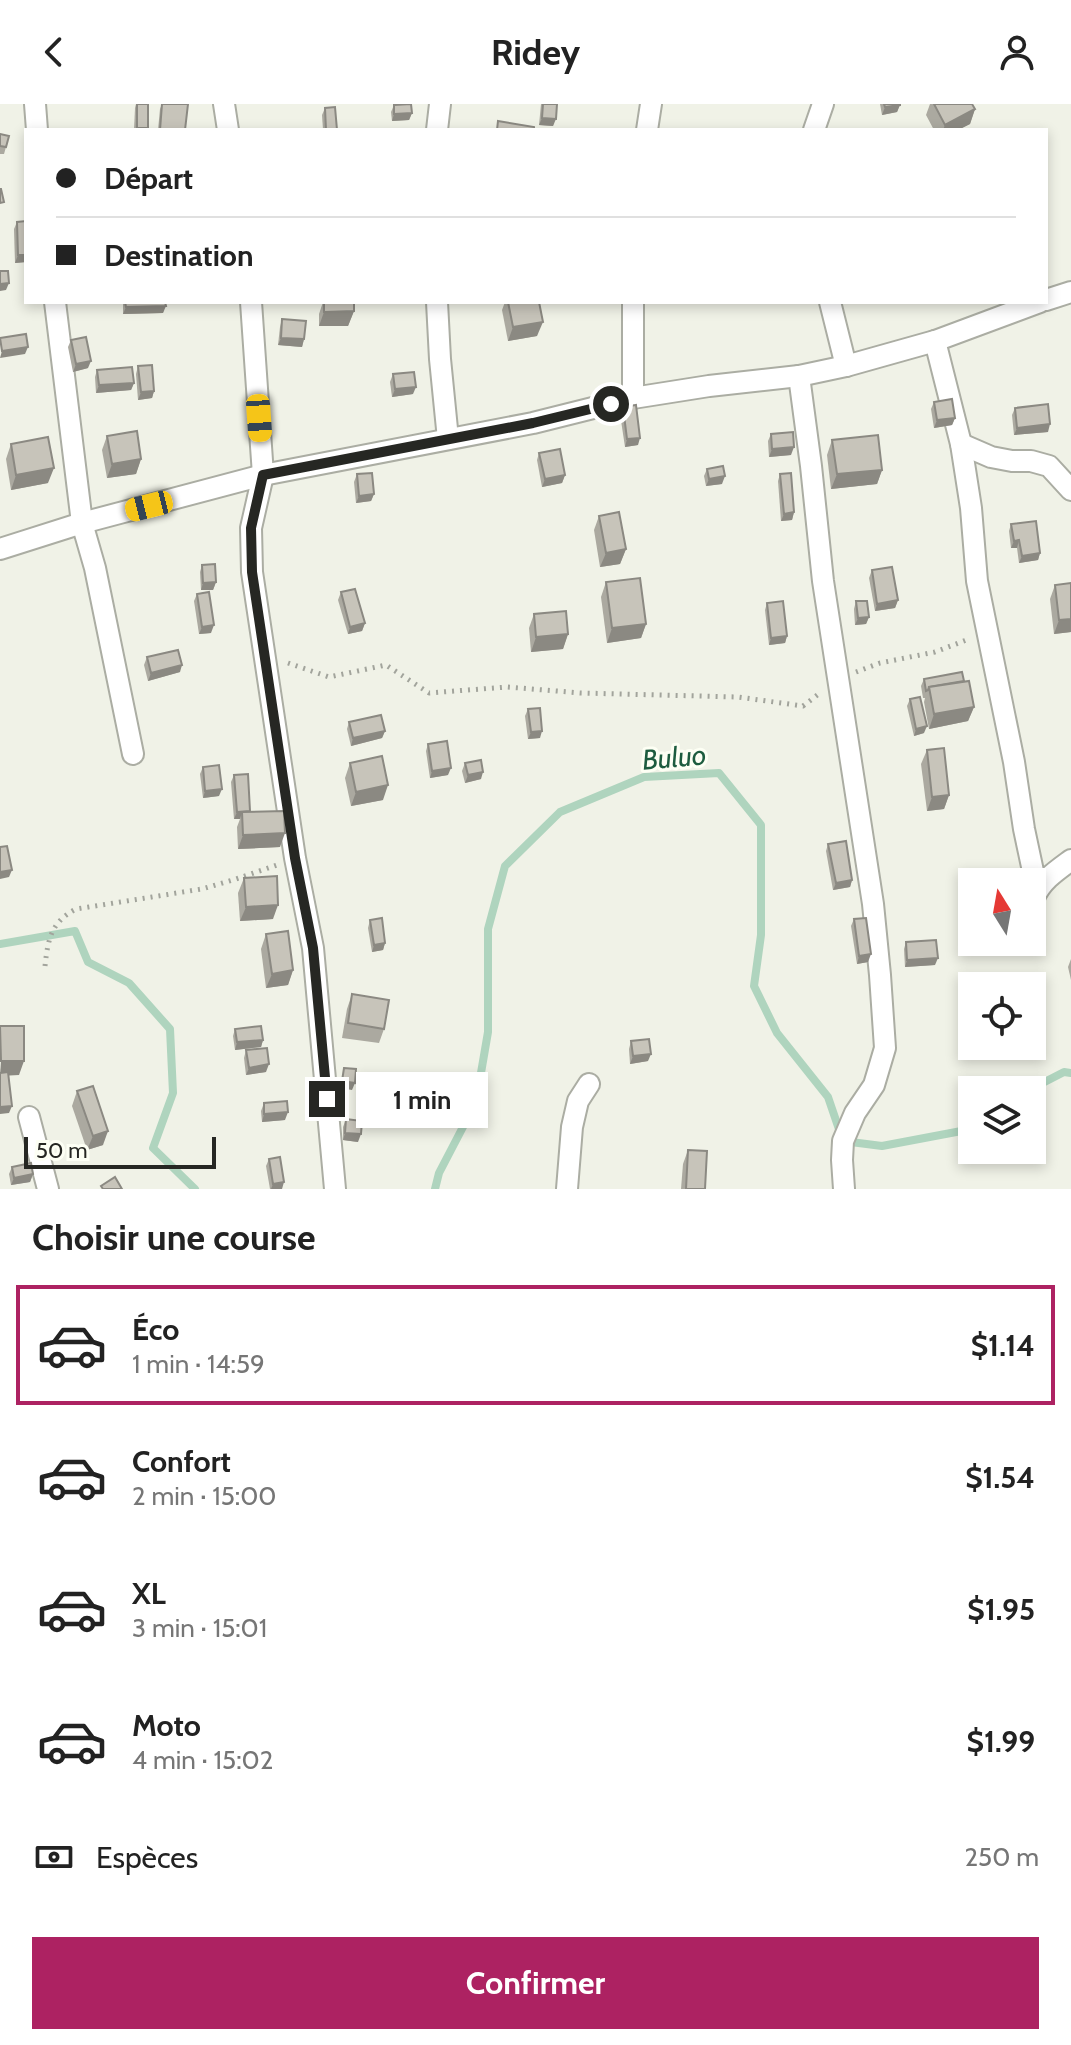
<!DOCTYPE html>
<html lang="fr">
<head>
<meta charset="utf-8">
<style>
  :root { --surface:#fff; --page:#f2f2f2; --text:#222; --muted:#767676; --line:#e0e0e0; --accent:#ad2262 }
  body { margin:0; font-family:Cabin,sans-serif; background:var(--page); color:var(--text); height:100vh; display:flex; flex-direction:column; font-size:30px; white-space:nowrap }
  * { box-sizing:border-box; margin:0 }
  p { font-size:26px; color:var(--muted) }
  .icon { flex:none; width:44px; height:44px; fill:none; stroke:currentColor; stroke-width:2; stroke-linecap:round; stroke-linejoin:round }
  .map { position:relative; height:1085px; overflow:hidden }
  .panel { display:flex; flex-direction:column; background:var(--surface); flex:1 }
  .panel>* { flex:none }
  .guide { position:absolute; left:24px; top:24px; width:1024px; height:176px; border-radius:0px; box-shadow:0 4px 12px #0003; display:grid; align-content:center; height:176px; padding:0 32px; background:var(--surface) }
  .needle { width:52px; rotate:349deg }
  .controls { position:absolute; left:958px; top:764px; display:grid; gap:16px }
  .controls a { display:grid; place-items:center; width:88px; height:88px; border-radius:0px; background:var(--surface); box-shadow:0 4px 12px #0003; font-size:40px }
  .scale { position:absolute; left:24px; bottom:20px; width:192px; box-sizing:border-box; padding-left:8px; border:4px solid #262723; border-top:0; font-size:22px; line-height:28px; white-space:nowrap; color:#262723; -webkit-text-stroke:6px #fdfff4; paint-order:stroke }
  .end { position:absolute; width:36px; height:36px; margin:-18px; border:10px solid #262723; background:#fff; box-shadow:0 0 0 4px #fff }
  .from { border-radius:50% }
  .bubble { position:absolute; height:56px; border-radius:0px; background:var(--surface); box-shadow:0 4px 12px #0003; font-size:26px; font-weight:700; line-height:56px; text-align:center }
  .car { position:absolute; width:24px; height:48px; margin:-24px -12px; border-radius:10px; box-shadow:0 0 6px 2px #0007; background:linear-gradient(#f5c518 24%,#345 0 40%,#f5c518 0 76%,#345 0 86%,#f5c518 0) }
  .guide b { display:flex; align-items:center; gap:28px; height:76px; font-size:30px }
  .guide b+b { border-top:2px solid var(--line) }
  .guide i { width:20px; height:20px; background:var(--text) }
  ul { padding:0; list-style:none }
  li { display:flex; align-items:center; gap:24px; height:120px; margin:0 16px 12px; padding:0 16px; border:4px solid transparent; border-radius:0px }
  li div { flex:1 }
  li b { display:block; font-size:30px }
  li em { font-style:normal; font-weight:700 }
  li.selected { border-color:var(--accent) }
  li>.icon { width:72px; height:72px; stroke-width:1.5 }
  h2 { padding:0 32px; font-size:36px; line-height:96px }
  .pay { display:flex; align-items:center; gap:20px; height:88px; padding:0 32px; font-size:30px }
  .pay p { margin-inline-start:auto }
  .cta { display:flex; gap:16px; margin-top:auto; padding:16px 32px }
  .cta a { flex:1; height:92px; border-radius:0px; background:var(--accent); color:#fff; font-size:32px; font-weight:700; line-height:92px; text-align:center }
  header { display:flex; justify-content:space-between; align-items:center; height:104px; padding:0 32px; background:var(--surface); font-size:36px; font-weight:700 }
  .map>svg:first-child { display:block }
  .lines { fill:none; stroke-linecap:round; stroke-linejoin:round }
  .stream { stroke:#afd4be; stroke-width:8 }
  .minor-casing { stroke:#abada3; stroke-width:24 }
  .path { stroke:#a2a49c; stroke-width:5; stroke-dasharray:2 6; stroke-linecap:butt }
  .minor { stroke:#fff; stroke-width:20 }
  .wall { fill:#aba9a0 }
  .shaded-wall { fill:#8b8982 }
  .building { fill:#c7c4ba; stroke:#8b8982; stroke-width:2 }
  .route { stroke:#262723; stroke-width:10 }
  .labels { text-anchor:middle; stroke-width:6; stroke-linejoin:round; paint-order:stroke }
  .water-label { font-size:28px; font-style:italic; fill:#1d5c3f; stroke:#fdfff4 }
</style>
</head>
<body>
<header><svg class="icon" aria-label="back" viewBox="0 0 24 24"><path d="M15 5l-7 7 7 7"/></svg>Ridey<svg class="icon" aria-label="person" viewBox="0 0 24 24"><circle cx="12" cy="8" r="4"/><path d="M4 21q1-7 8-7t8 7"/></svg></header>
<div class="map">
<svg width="1071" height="1085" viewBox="0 0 1071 1085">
  <rect width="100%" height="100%" fill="#f0f2e7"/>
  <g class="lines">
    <g class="stream">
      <polyline points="0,840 75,827 88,858 129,879 170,925 173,989 153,1044 195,1085"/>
      <polyline points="1029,986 1064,968 1071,969"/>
      <polyline points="435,1085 439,1069 476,998 488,928 488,825 505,762 560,708 644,673 719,669 761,721 761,831 754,882 777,929 828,993 843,1037 882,1042 972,1025"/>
    </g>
    <defs>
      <g id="minor">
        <polyline points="35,0 37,26"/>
        <polyline points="224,0 228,26"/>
        <polyline points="437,26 440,0"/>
        <polyline points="647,26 651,0"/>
        <polyline points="814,26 823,0"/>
        <polyline points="1046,196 1071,188"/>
        <polyline points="55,198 82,419 95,464 133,650"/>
        <polyline points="251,198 263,371 251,424 252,468 295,754 313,844 335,1085"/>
        <polyline points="437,198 440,255 448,335"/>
        <polyline points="830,198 846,262"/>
        <polyline points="935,237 961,340 971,404 977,477 1014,658 1024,725 1037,786"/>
        <polyline points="799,272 811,362 823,477 873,800 880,871 885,944 874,981 855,1009 843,1037 842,1056 844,1085"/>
        <polyline points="633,294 633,198"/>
        <polyline points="961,340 991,353 1012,357 1031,357 1049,362 1071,386"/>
        <polyline points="0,445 82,419 263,371 533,319 633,294 709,282 799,272 846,262 935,237 1040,198"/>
        <path d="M1034 794C1041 777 1056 767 1071 756"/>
        <polyline points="29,1013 48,1085"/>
        <polyline points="567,1085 572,1023 578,997 589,980"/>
      </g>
    </defs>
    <use href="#minor" class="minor-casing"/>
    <g class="path">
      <polyline points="288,559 329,573 386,561 429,589 507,583 581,589 738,593 803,602 820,589"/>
      <polyline points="856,568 880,559 935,548 969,535"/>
      <path d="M45 862C48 835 51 818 76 805L202 785 236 775 277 761"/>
    </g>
    <use href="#minor" class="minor"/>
  </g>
  <g class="wall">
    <polygon points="136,0 148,0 147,26 134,26 135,4"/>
    <polygon points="162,0 188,0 185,26 158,26 160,5"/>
    <polygon points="541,0 557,0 553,22 539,21"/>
    <polygon points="880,0 900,0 897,8 882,11"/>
    <polygon points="930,0 972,0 975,5 970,20 958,26 934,26 926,11"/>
    <polygon points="394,1 412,9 409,16 392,17 391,8"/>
    <polygon points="325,4 337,26 323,26 322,11"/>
    <polygon points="0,30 6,43 4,50 0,50"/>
    <polygon points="17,118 26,158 15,159 14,125"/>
    <polygon points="123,198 165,198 163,209 123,210"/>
    <polygon points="323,198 354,198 354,207 348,222 319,222 319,210"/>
    <polygon points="505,198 539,198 537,232 508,237 502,206"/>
    <polygon points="282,215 304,235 302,243 278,241 280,223"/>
    <polygon points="71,236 88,264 73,268 68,243"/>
    <polygon points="138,262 154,287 152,294 138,296 136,270"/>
    <polygon points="97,266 134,279 131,286 96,289 95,273"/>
    <polygon points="393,270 413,290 392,293 390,278"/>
    <polygon points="934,298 955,314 952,321 934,324 931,305"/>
    <polygon points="623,303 638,341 625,343 620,310"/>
    <polygon points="1015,304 1048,328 1014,331 1012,311"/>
    <polygon points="771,330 791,351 769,353 768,337"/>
    <polygon points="107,332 141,355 136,370 107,374 102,346"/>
    <polygon points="832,336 882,366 877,380 831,385 827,351"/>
    <polygon points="11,340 48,379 11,386 6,355"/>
    <polygon points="539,349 565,371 562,379 542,383 537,356"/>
    <polygon points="707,365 722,380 706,382 704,372"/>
    <polygon points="357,370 374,390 371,397 356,399 354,378"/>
    <polygon points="780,370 794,408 792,416 781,417 778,377"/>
    <polygon points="599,412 626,445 620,460 600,463 594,426"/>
    <polygon points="1011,420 1040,449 1038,456 1019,459 1017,444 1011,444 1009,427"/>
    <polygon points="202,461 216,478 213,486 201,486 200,468"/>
    <polygon points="872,466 898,496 895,504 875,507 869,474"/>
    <polygon points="606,478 646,520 641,534 607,539 601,493"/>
    <polygon points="1055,481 1071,528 1054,530 1050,495"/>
    <polygon points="341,488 365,519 362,527 348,530 338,496"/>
    <polygon points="197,490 211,529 199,530 194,497"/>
    <polygon points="856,497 869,513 866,520 855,521 854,505"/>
    <polygon points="767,499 787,532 785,539 769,541 765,506"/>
    <polygon points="534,510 568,530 563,545 531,548 529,524"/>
    <polygon points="147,553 180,568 148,577 144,561"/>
    <polygon points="924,575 964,577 974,603 968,617 929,625 924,598 925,594 923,594 921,582"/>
    <polygon points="910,595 924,629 914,632 907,602"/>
    <polygon points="528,605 540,634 528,635 525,612"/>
    <polygon points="349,618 385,627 382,634 351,642 347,625"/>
    <polygon points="428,640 448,671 430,674 426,647"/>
    <polygon points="927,646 949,691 944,705 927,707 921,660"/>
    <polygon points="350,659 383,696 351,702 345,674"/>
    <polygon points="465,659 481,675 465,679 462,667"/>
    <polygon points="203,663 219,692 203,694 200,670"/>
    <polygon points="234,671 250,708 280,743 238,745 237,723 240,715 234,715 231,678"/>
    <polygon points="828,740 852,776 850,783 833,786 826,747"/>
    <polygon points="244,774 273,815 240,817 238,789"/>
    <polygon points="854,815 868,858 857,860 851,822"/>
    <polygon points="370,816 385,839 383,846 372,848 368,824"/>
    <polygon points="266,830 293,866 288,881 266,884 261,845"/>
    <polygon points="906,838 935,861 905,863 904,845"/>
    <polygon points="1071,855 1071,876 1068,863"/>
    <polygon points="352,890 384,925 379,939 342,934 347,905"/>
    <polygon points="235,925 263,936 261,943 235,946 233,932"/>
    <polygon points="631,937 648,957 630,960 629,945"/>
    <polygon points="246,946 266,968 246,971 244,954"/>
    <polygon points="77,987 103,1041 87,1046 72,1002"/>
    <polygon points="264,999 285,1016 262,1018 261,1007"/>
    <polygon points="346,1015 358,1038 343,1036 343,1023"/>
    <polygon points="688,1046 705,1085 681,1085 683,1060"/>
    <polygon points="269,1055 282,1085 270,1085 266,1062"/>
    <polygon points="12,1063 33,1070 30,1078 11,1081 9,1070"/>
  </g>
  <g class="shaded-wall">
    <polygon points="900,1 897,8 882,11 885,3"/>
    <polygon points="975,5 970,20 958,26 943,26 945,21"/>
    <polygon points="412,9 409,16 392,17 394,10"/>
    <polygon points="542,14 556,15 553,22 539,21"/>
    <polygon points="18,151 26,151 26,158 15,159"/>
    <polygon points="9,179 6,186 0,187 0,180"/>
    <polygon points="166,202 163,209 123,210 126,203"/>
    <polygon points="354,207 348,222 319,222 324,208"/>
    <polygon points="543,218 537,232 508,237 513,223"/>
    <polygon points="281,234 304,235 302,243 278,241"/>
    <polygon points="28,243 25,250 0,254 2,247"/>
    <polygon points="91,257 88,264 73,268 76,260"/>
    <polygon points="134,279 131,286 96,289 99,281"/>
    <polygon points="416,283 413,290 392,293 395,285"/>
    <polygon points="154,287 152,294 138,296 141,288"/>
    <polygon points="955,314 952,321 934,324 937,316"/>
    <polygon points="1050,320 1048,328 1014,331 1017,324"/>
    <polygon points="640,334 638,341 625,343 627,335"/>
    <polygon points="794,343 791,351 769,353 772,345"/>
    <polygon points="141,355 136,370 107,374 112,360"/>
    <polygon points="54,364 48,379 11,386 16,371"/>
    <polygon points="882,366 877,380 831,385 837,370"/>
    <polygon points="565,371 562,379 542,383 545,375"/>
    <polygon points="725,372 722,380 706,382 709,375"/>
    <polygon points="374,390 371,397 356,399 359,392"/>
    <polygon points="794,408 792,416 781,417 784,410"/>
    <polygon points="1019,436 1017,444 1011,444 1014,437"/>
    <polygon points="626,445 620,460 600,463 606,449"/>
    <polygon points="1040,449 1038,456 1019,459 1022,452"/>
    <polygon points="216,478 213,486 201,486 203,479"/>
    <polygon points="898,496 895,504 875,507 877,500"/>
    <polygon points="869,513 866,520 855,521 858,514"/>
    <polygon points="1071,515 1071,528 1054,530 1059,516"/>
    <polygon points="365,519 362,527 348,530 350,523"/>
    <polygon points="646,520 641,534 607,539 612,524"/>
    <polygon points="214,521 211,529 199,530 202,523"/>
    <polygon points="568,530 563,545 531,548 536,533"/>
    <polygon points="787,532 785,539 769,541 771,534"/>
    <polygon points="182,561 180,568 148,577 151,569"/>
    <polygon points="974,603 968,617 929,625 934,610"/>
    <polygon points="927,622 924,629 914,632 916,625"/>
    <polygon points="385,627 382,634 351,642 353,634"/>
    <polygon points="542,627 540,634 528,635 531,628"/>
    <polygon points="451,664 448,671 430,674 432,667"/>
    <polygon points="483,668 481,675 465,679 468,671"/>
    <polygon points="388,681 383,696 351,702 356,688"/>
    <polygon points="222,685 219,692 203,694 205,687"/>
    <polygon points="949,691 944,705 927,707 932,693"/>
    <polygon points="250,707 242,708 240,715 234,715 237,708"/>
    <polygon points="285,729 280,743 238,745 243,731"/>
    <polygon points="12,766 9,773 0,775 0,768"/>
    <polygon points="852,776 850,783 833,786 836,779"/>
    <polygon points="278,801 273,815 240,817 246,803"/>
    <polygon points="385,839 383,846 372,848 374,841"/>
    <polygon points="871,850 868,858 857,860 859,852"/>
    <polygon points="938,854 935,861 905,863 907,856"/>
    <polygon points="293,866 288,881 266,884 272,870"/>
    <polygon points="263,936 261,943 235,946 237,938"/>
    <polygon points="651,950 648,957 630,960 633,952"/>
    <polygon points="1,957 24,957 19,971 0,972"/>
    <polygon points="269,960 266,968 246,971 249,964"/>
    <polygon points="342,977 355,979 352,986 340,984"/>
    <polygon points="12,1002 9,1009 0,1010 0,1003"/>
    <polygon points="288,1008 285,1016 262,1018 264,1010"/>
    <polygon points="108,1027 103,1041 87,1046 93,1032"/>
    <polygon points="345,1029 361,1030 358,1038 343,1036"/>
    <polygon points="33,1070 30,1078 11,1081 14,1074"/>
    <polygon points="284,1078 282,1085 271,1085 273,1080"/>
  </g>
  <g class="building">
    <rect x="137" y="0" width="11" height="24"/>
    <polygon points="162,0 188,0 185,26 160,26"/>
    <polygon points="411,0 412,9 394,10 394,1"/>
    <polygon points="543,0 557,0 556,15 542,14"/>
    <polygon points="884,0 900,0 900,1 885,3"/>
    <polygon points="934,0 972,0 975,5 945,21"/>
    <polygon points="335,3 337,26 326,26 325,4"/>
    <polygon points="498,17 534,23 534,26 497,26"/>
    <polygon points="0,30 9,32 6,43 0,42"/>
    <polygon points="0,85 1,85 4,98 0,99"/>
    <polygon points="26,117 26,151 18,151 17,118"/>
    <polygon points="0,167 8,167 9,179 0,180"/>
    <polygon points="125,198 165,198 166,202 126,203"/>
    <polygon points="324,198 354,198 354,207 324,208"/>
    <polygon points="508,198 539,198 543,218 513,223"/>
    <polygon points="282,215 306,217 304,235 281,234"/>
    <polygon points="26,230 28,243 2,247 0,234"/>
    <polygon points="86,233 91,257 76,260 71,236"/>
    <polygon points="152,261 154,287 141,288 138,262"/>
    <polygon points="132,263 134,279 99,281 97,266"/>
    <polygon points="414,268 416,283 395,285 393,270"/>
    <polygon points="952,295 955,314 937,316 934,298"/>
    <polygon points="1048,300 1050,320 1017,324 1015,304"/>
    <polygon points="636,301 640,334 627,335 623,303"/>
    <polygon points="137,327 141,355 112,360 107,332"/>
    <polygon points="793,328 794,343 772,345 771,330"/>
    <polygon points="878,331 882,366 837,370 832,336"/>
    <polygon points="48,333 54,364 16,371 11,340"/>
    <polygon points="560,345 565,371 545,375 539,349"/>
    <polygon points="723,362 725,372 709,375 707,365"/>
    <polygon points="372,369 374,390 359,392 357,370"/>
    <polygon points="791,369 794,408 784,410 780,370"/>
    <polygon points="619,408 626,445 606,449 599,412"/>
    <polygon points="1036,417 1040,449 1022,452 1019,436 1014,437 1011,420"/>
    <polygon points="215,460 216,478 203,479 202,461"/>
    <polygon points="892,463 898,496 877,500 872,466"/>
    <polygon points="640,474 646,520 612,524 606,478"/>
    <polygon points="1071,479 1071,515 1059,516 1055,481"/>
    <polygon points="355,485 365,519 350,523 341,488"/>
    <polygon points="209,488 214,521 202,523 197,490"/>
    <polygon points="783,497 787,532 771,534 767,499"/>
    <polygon points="856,497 867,497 869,513 858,514"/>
    <polygon points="566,507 568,530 536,533 534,510"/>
    <polygon points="178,546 182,561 151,569 147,553"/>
    <polygon points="962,568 964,577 929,583 928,586 926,587 924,575"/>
    <polygon points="969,577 974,603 934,610 929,583"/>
    <polygon points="920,593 927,622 916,625 910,595"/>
    <polygon points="540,604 542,627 531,628 528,605"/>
    <polygon points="381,611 385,627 353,634 349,618"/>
    <polygon points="447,637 451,664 432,667 428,640"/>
    <polygon points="944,644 949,691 932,693 927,646"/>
    <polygon points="382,652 388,681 356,688 350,659"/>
    <polygon points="481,656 483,668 468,671 465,659"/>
    <polygon points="219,661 222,685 205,687 203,663"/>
    <polygon points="248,670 250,707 237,708 234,671"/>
    <polygon points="284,707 285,729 243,731 242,708"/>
    <polygon points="846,737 852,776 836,779 828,740"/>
    <polygon points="7,742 12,766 0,768 0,743"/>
    <polygon points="277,772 278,801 246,803 244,774"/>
    <polygon points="382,814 385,839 374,841 370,816"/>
    <polygon points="866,814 871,850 859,852 854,815"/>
    <polygon points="288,827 293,866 272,870 266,830"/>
    <polygon points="936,836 938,854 907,856 906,838"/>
    <polygon points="352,890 389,896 384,925 348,919"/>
    <polygon points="0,922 24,922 24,957 1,957"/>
    <polygon points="261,922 263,936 237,938 235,925"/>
    <polygon points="649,935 651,950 633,952 631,937"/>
    <polygon points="267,944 269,960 249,964 246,946"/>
    <polygon points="344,964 356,965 355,979 342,977"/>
    <polygon points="8,968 12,1002 0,1003 0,969"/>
    <polygon points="93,982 108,1027 93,1032 77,987"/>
    <polygon points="287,997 288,1008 264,1010 264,999"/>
    <polygon points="346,1015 362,1017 361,1030 345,1029"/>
    <polygon points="688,1046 707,1047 705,1085 686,1085"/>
    <polygon points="280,1053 284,1078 273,1080 269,1055"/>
    <polygon points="31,1059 33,1070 14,1074 12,1063"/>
    <polygon points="115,1073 122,1085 103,1085 101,1082"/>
  </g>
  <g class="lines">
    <polyline class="route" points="327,995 313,844 295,754 252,468 251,424 263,371 533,319 611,300"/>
  </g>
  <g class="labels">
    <g class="water-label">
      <text transform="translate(674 653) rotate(-5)" y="10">Buluo</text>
    </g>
  </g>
</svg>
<div class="controls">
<a><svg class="needle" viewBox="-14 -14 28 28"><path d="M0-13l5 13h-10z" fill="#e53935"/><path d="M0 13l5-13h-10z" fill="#767676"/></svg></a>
<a><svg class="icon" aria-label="locate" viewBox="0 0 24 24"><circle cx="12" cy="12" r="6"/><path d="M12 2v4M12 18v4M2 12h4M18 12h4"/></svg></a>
<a><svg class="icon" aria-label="layers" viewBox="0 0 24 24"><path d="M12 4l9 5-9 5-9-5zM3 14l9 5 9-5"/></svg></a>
</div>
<div class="scale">50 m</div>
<i class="end from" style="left:611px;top:300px"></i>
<i class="end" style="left:327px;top:995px"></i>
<div class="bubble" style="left:356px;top:968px;width:132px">1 min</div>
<i class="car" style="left:259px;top:314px;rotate:176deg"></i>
<i class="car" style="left:149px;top:402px;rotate:256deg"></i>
<div class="guide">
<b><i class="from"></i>Départ</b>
<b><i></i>Destination</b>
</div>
</div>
<section class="panel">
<h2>Choisir une course</h2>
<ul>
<li class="selected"><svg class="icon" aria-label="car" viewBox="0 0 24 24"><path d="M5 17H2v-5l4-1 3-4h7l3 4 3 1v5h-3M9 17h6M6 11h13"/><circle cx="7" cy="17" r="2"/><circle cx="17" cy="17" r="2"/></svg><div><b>Éco</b><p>1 min · 14:59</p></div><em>$1.14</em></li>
<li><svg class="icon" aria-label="car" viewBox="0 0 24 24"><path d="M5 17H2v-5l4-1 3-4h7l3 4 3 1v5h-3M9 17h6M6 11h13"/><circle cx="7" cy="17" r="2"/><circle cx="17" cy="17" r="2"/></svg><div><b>Confort</b><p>2 min · 15:00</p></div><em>$1.54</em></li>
<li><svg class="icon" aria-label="car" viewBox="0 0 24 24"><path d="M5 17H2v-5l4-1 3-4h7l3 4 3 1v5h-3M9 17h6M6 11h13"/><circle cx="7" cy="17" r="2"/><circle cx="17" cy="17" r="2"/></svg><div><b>XL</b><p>3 min · 15:01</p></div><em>$1.95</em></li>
<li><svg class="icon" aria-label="car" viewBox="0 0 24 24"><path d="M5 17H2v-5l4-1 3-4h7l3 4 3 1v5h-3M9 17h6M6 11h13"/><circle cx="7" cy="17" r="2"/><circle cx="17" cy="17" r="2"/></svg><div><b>Moto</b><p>4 min · 15:02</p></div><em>$1.99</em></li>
</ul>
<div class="pay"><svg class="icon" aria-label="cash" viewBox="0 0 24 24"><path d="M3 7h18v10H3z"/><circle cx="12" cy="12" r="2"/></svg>Espèces<p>250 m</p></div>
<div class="cta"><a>Confirmer</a></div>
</section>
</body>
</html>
